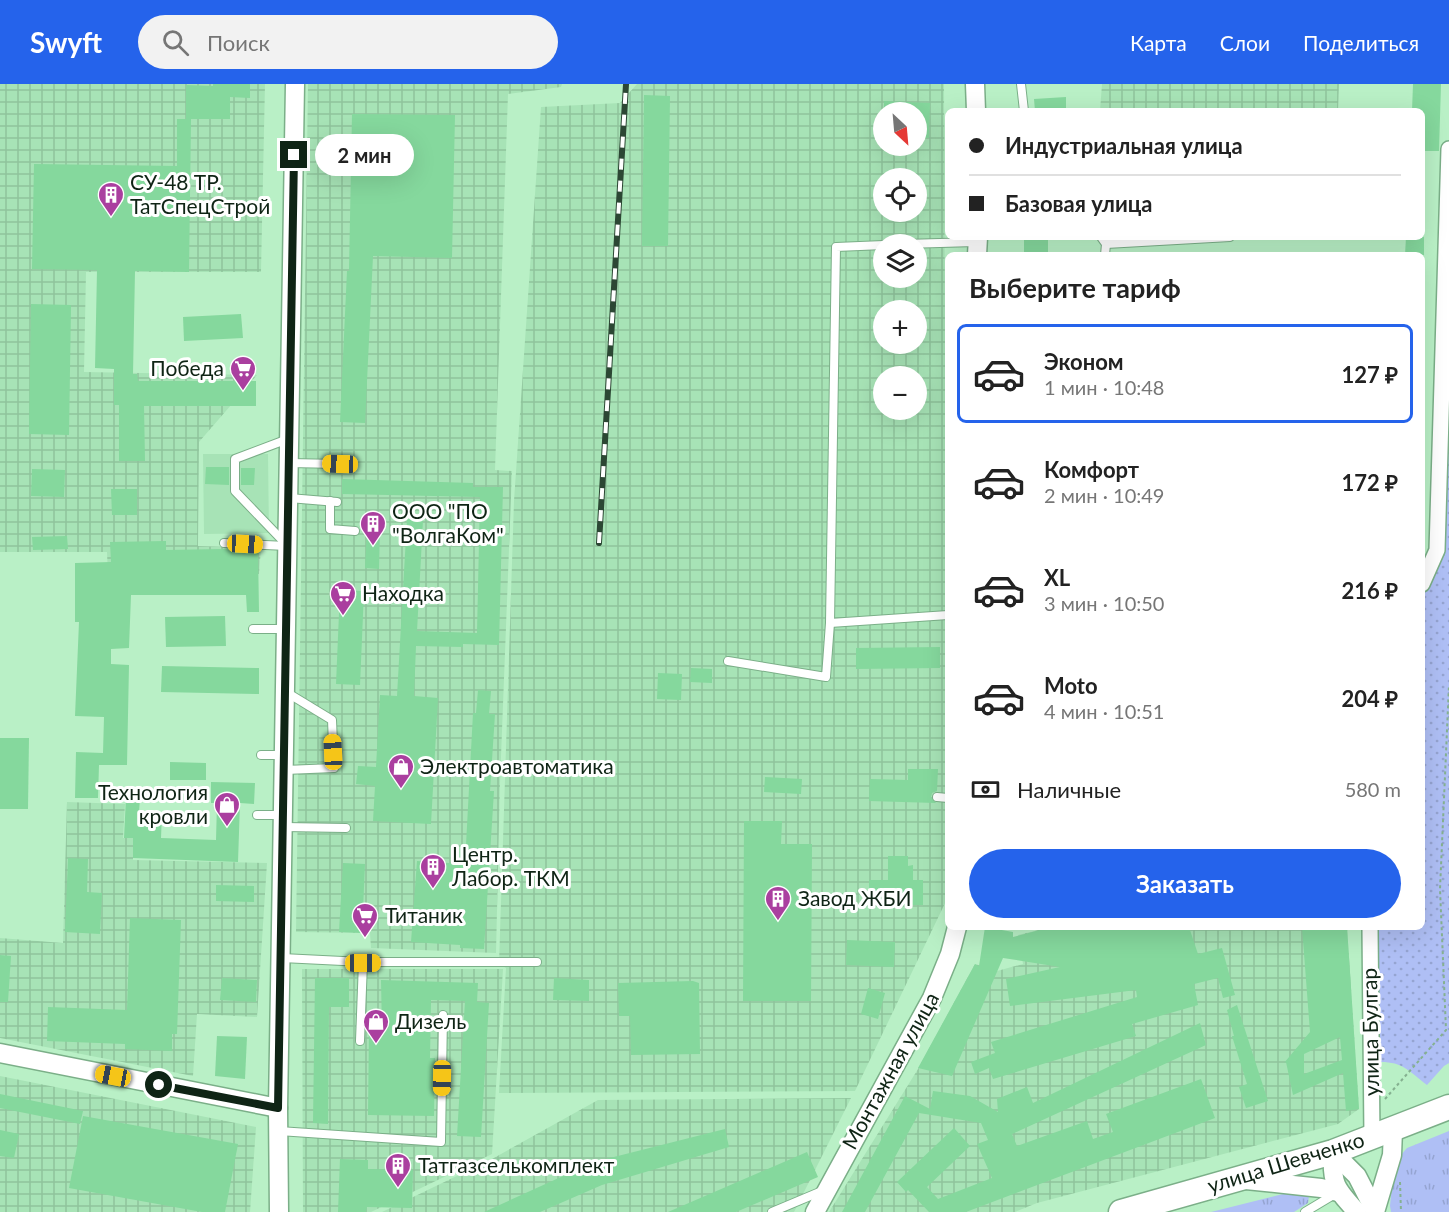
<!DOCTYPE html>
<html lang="ru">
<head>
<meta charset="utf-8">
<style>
  :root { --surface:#fff; --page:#f2f2f2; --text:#222; --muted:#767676; --line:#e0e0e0; --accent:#2563eb }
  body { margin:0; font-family:Lato,sans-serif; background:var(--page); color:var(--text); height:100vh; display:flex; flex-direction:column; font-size:22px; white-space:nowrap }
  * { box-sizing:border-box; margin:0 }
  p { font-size:20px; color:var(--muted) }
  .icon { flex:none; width:33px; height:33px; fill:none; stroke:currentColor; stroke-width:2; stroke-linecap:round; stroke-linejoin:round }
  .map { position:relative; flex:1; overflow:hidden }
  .drawer { position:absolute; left:945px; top:168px; width:480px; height:678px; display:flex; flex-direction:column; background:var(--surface); border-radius:9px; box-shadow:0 6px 24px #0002 }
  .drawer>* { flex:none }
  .hud { position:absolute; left:945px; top:24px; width:480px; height:132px; border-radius:9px; box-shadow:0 6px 24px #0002; display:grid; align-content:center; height:132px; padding:0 24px; background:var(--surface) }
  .needle { width:39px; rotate:154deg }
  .controls { position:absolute; left:873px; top:18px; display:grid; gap:12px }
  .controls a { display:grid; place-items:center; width:54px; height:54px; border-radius:50%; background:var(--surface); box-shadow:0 6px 24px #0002; font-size:30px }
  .end { position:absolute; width:27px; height:27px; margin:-14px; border:8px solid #0f2415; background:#fff; box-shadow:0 0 0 3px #fff }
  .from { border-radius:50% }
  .bubble { position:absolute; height:42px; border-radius:21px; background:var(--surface); box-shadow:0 6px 24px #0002; font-size:20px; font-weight:700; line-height:42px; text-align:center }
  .car { position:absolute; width:18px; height:36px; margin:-18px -9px; border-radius:8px; box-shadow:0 0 4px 2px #0007; background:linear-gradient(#f5c518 24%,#345 0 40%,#f5c518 0 76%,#345 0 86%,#f5c518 0) }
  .hud b { display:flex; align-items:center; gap:21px; height:57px; font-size:22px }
  .hud b+b { border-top:2px solid var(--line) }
  .hud i { width:15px; height:15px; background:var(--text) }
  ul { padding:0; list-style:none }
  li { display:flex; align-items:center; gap:18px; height:99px; margin:0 12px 9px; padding:0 12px; border:3px solid transparent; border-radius:9px }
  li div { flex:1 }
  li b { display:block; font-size:22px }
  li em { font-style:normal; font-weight:700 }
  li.selected { border-color:var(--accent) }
  li>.icon { width:54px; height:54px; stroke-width:1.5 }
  h2 { padding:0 24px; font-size:27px; line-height:72px }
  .pay { display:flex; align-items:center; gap:15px; height:66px; padding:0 24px; font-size:22px }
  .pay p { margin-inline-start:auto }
  .primary-button { display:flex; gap:12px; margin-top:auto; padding:12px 24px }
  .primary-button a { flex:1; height:69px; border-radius:36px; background:var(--accent); color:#fff; font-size:24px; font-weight:700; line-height:69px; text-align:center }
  header { display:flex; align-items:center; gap:36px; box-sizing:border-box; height:84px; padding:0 30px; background:var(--accent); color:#fff }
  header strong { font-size:28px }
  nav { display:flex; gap:33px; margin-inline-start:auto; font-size:21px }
  .search { width:420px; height:54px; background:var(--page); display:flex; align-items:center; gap:15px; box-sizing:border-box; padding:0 21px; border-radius:33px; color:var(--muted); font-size:22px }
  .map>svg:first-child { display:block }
  .built { fill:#a7e3b6 }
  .industrial { fill:url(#industrial-grid); fill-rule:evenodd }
  .grass { fill:url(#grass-tufts) }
  .park { fill:url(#park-dots) }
  .building { fill:#85d89d; fill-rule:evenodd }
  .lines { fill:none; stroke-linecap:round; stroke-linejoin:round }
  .service-casing { stroke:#7baf88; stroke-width:10 }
  .minor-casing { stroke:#7baf88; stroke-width:18 }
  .tertiary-casing { stroke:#7baf88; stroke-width:21 }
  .primary-casing { stroke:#7baf88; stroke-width:27 }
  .path { stroke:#85b190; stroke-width:2; stroke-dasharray:3 3; stroke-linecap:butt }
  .service { stroke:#fff; stroke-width:8 }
  .minor { stroke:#fff; stroke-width:15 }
  .tertiary { stroke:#fff; stroke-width:18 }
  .primary { stroke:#fff; stroke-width:24 }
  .rail-casing { stroke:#2c4734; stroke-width:6 }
  .rail { stroke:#fff; stroke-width:4; stroke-dasharray:11; stroke-linecap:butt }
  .route { stroke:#0f2415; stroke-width:8 }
  .labels { text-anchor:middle; stroke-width:6; stroke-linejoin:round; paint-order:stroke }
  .poi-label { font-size:21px; fill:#0f2415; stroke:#fff; text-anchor:start }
  .street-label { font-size:21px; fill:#0f2415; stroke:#fff }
</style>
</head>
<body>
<header>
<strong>Swyft</strong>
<div class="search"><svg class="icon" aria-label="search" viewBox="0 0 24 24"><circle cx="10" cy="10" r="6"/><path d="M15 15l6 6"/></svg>Поиск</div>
<nav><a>Карта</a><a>Слои</a><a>Поделиться</a></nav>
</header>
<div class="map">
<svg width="1449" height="1128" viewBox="0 0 1449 1128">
  <defs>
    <pattern id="industrial-grid" width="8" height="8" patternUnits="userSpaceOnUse" patternTransform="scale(1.5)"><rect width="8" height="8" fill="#a7e3b6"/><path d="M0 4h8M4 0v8" fill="none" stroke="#8fc39c"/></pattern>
    <pattern id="grass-tufts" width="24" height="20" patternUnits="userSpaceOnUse" patternTransform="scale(1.5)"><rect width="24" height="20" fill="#afbff5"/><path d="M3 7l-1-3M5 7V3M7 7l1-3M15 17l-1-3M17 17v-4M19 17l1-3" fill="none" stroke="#95a4d1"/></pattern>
    <pattern id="park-dots" width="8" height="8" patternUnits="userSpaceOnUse" patternTransform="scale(1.5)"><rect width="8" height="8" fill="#afbff5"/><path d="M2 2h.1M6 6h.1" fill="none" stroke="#95a4d1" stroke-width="1.8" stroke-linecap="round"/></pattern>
  </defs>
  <rect width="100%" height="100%" fill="#b9f0c6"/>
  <polygon class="built" points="203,370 268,370 269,449 204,450"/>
  <g class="industrial">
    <polygon points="0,0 265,0 261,188 86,188 84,288 257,291 199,358 198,462 261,464 259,490 108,494 107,468 0,468"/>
    <polygon points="308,0 562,0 561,3 508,10 495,386 512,387 500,699 496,869 371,864 370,849 296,848"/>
    <path d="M637 0H944L947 815 855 1007 499 1009 506 884 499 880 514 417 541 23 620 19ZM884 28H916V62H884ZM884 94H916V128H884ZM884 160H916V194H884ZM884 226H916V260H884ZM884 292H916V326H884Z"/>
    <polygon points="1102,0 1339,0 1338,27 1100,27"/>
    <polygon points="67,718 125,720 123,754 133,754 133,776 267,779 257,933 197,930 193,992 0,954 0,854 63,859"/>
    <polygon points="1051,843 1347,843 1359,1025 1338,1040 1037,1119 1015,1128 829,1128 918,985 975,880 997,887 1023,880 1018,851"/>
    <polygon points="302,885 503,885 492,1070 371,1128 303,1128"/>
    <polygon points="0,992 256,1043 250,1128 0,1128"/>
    <polygon points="851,1014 794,1128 382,1128 492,1075 598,1016"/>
  </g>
  <g class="grass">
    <polygon points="1449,1047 1449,1128 1391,1128 1390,1122 1394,1079 1407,1064"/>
    <polygon points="1301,1108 1309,1112 1308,1119 1294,1128 1211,1128 1283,1110"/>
  </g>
  <path class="park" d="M1449 219V979L1444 982 1427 1001C1408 986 1402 977 1377 978L1373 843H1422V514L1441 472Z"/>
  <g class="building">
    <polygon points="213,0 250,0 250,14 230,13 230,35 191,35 189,188 135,187 133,290 137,290 138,297 256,297 256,322 144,322 145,377 119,377 119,321 114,321 114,285 95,284 97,186 32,185 34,80 177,82 177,35 186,35 186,1 213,2"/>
    <polygon points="1413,0 1441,0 1439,67 1422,67 1422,27 1412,27"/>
    <polygon points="644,11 670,12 668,162 642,162"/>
    <polygon points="1066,13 1066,27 1035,27 1034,15"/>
    <polygon points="884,17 930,19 929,54 916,54 916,28 884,28"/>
    <polygon points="352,30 455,31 452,174 373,172 365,339 340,338 347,187 349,187"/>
    <polygon points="1406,153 1424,153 1424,171 1405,171"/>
    <polygon points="1048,155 1048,171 1024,171 1024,156"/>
    <polygon points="31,220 71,221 69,351 29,350"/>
    <polygon points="241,230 243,254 184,257 183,233"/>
    <polygon points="206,383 229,383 229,401 205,400"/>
    <polygon points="241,384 255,384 254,401 241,401"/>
    <polygon points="32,385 65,386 64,413 31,412"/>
    <polygon points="342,395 473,399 473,403 503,403 499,561 463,560 463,563 416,562 414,612 438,614 431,740 373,737 375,702 356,700 358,682 376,683 380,611 397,612 407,435 423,436 417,547 477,549 480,413 342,410"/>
    <polygon points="111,405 137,405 137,431 112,431"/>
    <polygon points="367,442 380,443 379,485 365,484"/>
    <polygon points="67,452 68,465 33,466 32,453"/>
    <polygon points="166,457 166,466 223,465 258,467 259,528 247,528 246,511 131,511 129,564 111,565 111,580 129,581 127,681 99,681 98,714 75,714 76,668 103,669 104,633 75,632 79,538 75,538 75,479 111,478 110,458"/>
    <polygon points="340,506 364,507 360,601 336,600"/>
    <polygon points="225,532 226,562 166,563 165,533"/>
    <polygon points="940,563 940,584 856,585 856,564"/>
    <polygon points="162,582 259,584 259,610 161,608"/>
    <polygon points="691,584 712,585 712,599 690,598"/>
    <polygon points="658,589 682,590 681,616 657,615"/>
    <polygon points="478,606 491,607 489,630 495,630 490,707 494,707 484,865 460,864 460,861 411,858 417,777 465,780 473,629 476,629"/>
    <polygon points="0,654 29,654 28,725 0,725"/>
    <polygon points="170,678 206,679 206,696 170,696"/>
    <polygon points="908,685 938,685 937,707 932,709 931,713 936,719 869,717 870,695 908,696"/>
    <polygon points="765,693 802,695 801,710 764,708"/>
    <polygon points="211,698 255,699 254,720 240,719 238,778 133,774 133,754 124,754 126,713 140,714 139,728 162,729 161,754 216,756 217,719 211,719"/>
    <polygon points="744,737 782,737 781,760 812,760 811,917 743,917"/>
    <polygon points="888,772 908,772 908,782 913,781 913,796 923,796 923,821 869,821 869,796 888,796"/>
    <polygon points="68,774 88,775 87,808 102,809 100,850 65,848"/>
    <polygon points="343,779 365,780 362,849 339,848"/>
    <polygon points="216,801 254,802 254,818 216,817"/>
    <polygon points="130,834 181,836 177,950 172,950 172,967 125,965 125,960 47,957 48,923 127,926"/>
    <polygon points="985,843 1013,848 1013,853 1051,843 1189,843 1198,870 1222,864 1235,911 1223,914 1218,894 1194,900 1198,921 1132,940 1136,952 993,995 989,984 975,990 971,978 995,969 991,958 1137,913 1136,906 1010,922 1006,895 1060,883 1003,874 952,992 918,984 975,880 979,882"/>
    <path d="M1302 843H1347L1359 1025 1346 1027 1343 989 1293 1011 1286 978 1284 979 1310 948ZM1340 953 1342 976 1304 990V970Z"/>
    <polygon points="847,856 895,858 894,883 846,881"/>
    <polygon points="0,871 11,872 8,918 0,918"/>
    <polygon points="222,894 257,896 256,918 220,916"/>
    <polygon points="315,894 349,894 349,923 329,923 328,1040 313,1039"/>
    <polygon points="554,894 589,896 589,917 553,916"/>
    <polygon points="381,896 478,899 477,918 489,919 481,1053 457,1052 465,917 431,916 430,974 435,974 434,1032 368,1031 369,946 382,946"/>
    <polygon points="693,897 699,899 700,970 631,971 630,932 619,932 618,899"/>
    <polygon points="868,904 885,909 878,935 861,930"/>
    <polygon points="1237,921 1268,1017 1246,1024 1239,1003 1247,1000 1232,952 1234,952 1227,926"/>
    <polygon points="1200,939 1206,961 1012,1050 1017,1062 1087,1037 1093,1055 1113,1048 1106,1030 1201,995 1215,1034 966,1128 929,1128 908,1106 906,1108 897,1098 954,1044 970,1062 927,1103 938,1115 992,1094 977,1060 988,1056 981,1039 919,1029 865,1128 842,1128 905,1012 930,1025 933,1007 970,1012 998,1028 997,1015 1027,1003 1033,1019"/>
    <polygon points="217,952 247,953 245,995 215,992"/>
    <polygon points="0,1010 83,1027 80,1040 0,1024"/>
    <polygon points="83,1032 238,1060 225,1128 202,1128 69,1104"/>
    <polygon points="725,1045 729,1063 602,1101 540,1128 484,1128 594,1078"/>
    <polygon points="0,1046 19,1050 14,1074 0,1072"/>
    <polygon points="807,1068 818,1093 736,1128 668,1128"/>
    <polygon points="340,1075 368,1076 368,1085 413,1086 412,1124 367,1123 366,1128 338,1128"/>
  </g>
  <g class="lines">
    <defs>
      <g id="service">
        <polyline points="1021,0 1024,27"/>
        <polyline points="1101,153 1106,160 1105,171"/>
        <polyline points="904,160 976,158"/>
        <polyline points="1106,160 1230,153"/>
        <polyline points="884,161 836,163 830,539 948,531"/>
        <polyline points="289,379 340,380"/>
        <polyline points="289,414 337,418"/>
        <polyline points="330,417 330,445 355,447"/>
        <polyline points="284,458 235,407 235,375 288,355"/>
        <polyline points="224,459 287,462"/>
        <polyline points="253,545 287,545"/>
        <polyline points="728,577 826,593 830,539"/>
        <polyline points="261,671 284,671"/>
        <polyline points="285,686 334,684 332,636 286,608"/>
        <polyline points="937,713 948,714"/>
        <polyline points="257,731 282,731"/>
        <polyline points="284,743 346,744"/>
        <polyline points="282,874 363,878 537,878"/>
        <polyline points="360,957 363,878"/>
        <polyline points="279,1047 441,1058 443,931"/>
        <polyline points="772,1128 822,1107"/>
        <polyline points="1305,1128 1335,1110"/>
      </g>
      <g id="minor">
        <polyline points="1422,500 1437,466 1449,65"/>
        <polyline points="1370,843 1372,1054"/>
      </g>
      <g id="tertiary">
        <polyline points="975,0 976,27"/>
        <polyline points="977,171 978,153"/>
        <polyline points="0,969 278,1024"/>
        <polyline points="1333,1068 1357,1092 1374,1125"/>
        <path d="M1333 1068C1331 1100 1336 1105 1357 1128"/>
        <polyline points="1246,1096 1321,1104 1338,1108"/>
        <polyline points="279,1128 278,1024 295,0"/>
        <polyline points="815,1128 932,914 950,870 957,843"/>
        <polyline points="1375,1128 1392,1071 1393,1046"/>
      </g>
      <polyline id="primary" points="1121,1128 1333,1068 1449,1023"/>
    </defs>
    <use href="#service" class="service-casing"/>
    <use href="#minor" class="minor-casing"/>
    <use href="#tertiary" class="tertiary-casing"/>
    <use href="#primary" class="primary-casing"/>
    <g class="path">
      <polyline points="1385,1015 1446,946 1440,805 1449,601"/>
      <polyline points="1400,1098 1401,1128"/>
    </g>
    <use href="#service" class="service"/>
    <use href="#minor" class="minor"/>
    <use href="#tertiary" class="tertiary"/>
    <use href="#primary" class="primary"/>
    <defs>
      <polyline id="rail" points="599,459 626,0"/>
    </defs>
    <use href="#rail" class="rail-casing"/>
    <use href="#rail" class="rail"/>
  </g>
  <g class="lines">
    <polyline class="route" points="159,1001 278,1024 294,71"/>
  </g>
  <defs>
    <symbol id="building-pin" viewBox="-11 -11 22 30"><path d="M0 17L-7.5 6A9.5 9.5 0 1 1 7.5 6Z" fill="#aa3f9f" stroke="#fff"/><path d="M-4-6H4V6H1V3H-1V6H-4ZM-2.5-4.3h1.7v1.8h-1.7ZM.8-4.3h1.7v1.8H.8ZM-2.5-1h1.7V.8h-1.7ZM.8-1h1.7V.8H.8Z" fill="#fff"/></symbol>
    <symbol id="supermarket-pin" viewBox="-11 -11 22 30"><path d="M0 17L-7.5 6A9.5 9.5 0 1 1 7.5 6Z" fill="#aa3f9f" stroke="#fff"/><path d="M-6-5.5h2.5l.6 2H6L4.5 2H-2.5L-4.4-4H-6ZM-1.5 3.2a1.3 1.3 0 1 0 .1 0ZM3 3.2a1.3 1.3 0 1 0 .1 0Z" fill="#fff"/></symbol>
    <symbol id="shop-pin" viewBox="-11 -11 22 30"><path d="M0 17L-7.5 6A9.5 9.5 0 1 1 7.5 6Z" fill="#aa3f9f" stroke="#fff"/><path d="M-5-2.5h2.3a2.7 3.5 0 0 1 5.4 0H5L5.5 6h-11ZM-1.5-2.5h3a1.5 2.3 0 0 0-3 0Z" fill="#fff"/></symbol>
  </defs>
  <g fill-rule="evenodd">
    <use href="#building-pin" x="96" y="96" width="30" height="40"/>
    <use href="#supermarket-pin" x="228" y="270" width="30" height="40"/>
    <use href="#building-pin" x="358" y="425" width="30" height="40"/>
    <use href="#supermarket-pin" x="328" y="495" width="30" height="40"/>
    <use href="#shop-pin" x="386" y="668" width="30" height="40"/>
    <use href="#shop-pin" x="212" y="706" width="30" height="40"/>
    <use href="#building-pin" x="418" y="768" width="30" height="40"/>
    <use href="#building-pin" x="763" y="800" width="30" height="40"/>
    <use href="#supermarket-pin" x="350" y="817" width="30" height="40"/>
    <use href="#shop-pin" x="361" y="923" width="30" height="40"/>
    <use href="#building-pin" x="383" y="1067" width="30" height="40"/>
  </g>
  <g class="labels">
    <g class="poi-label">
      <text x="130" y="106">СУ-48 ТР.<tspan x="130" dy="24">ТатСпецСтрой</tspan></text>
      <text x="224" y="292" text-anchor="end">Победа</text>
      <text x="392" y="435">ООО "ПО<tspan x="392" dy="24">"ВолгаКом"</tspan></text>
      <text x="362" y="517">Находка</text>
      <text x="420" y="690">Электроавтоматика</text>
      <text x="208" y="716" text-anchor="end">Технология<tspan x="208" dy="24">кровли</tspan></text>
      <text x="452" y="778">Центр.<tspan x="452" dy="24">Лабор. ТКМ</tspan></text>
      <text x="798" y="822">Завод ЖБИ</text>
      <text x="385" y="839">Титаник</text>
      <text x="395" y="945">Дизель</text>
      <text x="418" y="1089">Татгазселькомплект</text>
    </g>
    <g class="street-label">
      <text transform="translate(1371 948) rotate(-91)" y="7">улица Булгар</text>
      <text transform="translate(891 987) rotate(-61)" y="7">Монтажная улица</text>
      <text transform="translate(1286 1079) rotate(-17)" y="7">улица Шевченко</text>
    </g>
  </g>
</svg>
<div class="controls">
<a><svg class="needle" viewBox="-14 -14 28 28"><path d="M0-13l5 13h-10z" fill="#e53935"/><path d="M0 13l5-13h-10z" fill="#767676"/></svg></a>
<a><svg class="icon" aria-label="locate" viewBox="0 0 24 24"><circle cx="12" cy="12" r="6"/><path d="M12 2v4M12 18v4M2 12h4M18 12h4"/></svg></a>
<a><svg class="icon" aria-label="layers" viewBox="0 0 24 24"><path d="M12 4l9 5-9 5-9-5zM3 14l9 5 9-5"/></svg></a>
<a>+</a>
<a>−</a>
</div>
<i class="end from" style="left:159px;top:1001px"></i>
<i class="end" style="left:294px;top:71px"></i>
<div class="bubble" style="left:315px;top:50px;width:99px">2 мин</div>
<i class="car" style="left:340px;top:380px;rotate:272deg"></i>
<i class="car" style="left:245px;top:460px;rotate:93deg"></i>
<i class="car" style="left:333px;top:668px;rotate:357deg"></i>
<i class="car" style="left:363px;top:879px;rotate:90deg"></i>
<i class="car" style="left:113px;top:992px;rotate:281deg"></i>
<i class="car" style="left:442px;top:994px;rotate:181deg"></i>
<div class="hud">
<b><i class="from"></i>Индустриальная улица</b>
<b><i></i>Базовая улица</b>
</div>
<section class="drawer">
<h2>Выберите тариф</h2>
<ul>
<li class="selected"><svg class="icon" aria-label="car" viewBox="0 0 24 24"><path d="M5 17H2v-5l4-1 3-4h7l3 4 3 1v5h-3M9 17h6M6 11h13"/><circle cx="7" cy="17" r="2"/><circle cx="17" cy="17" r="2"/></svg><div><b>Эконом</b><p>1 мин · 10:48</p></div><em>127 ₽</em></li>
<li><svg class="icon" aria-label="car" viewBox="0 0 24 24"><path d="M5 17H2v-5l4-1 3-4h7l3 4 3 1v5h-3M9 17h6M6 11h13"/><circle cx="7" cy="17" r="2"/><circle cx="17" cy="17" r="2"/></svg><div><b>Комфорт</b><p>2 мин · 10:49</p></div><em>172 ₽</em></li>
<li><svg class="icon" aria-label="car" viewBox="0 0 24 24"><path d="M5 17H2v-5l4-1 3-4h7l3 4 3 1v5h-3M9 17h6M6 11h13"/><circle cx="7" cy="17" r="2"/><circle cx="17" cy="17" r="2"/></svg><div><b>XL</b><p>3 мин · 10:50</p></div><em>216 ₽</em></li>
<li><svg class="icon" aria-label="car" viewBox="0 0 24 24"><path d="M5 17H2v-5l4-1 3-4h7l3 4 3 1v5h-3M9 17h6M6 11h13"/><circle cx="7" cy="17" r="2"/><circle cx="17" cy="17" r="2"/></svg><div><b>Moto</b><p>4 мин · 10:51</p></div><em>204 ₽</em></li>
</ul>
<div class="pay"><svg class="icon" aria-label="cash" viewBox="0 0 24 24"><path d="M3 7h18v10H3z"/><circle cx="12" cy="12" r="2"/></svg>Наличные<p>580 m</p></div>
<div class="primary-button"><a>Заказать</a></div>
</section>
</div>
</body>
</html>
